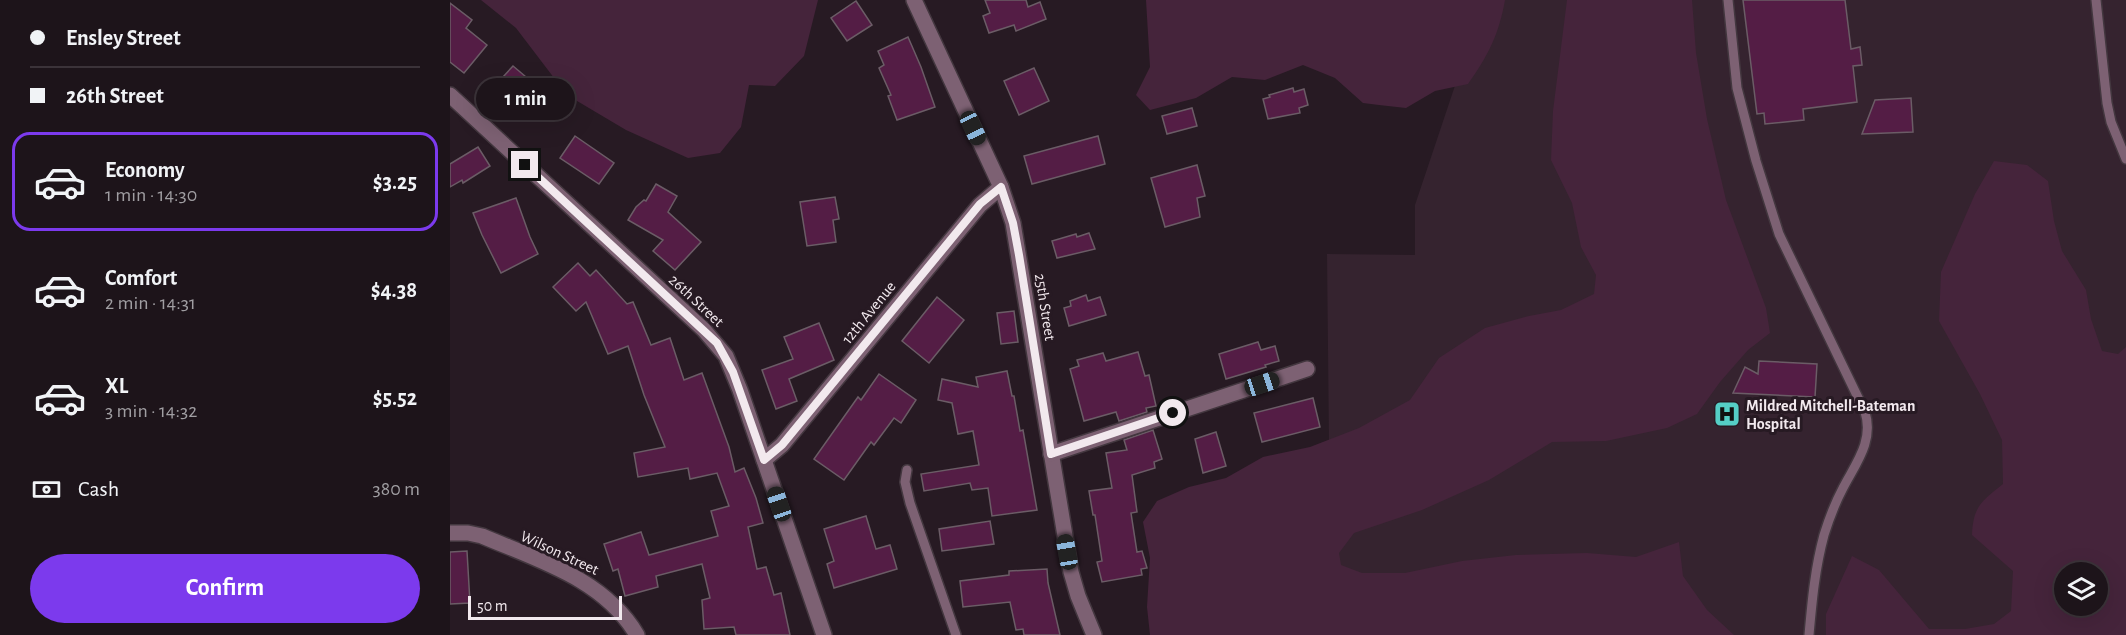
<!DOCTYPE html>
<html lang="en">
<head>
<meta charset="utf-8">
<style>
  :root { --surface:#1d141a; --page:#2a2127; --text:#f1f3f6; --muted:#a09ea2; --line:#3b3339; --accent:#7c3aed }
  body { margin:0; font-family:"Alegreya Sans",sans-serif; background:var(--page); color:var(--text); height:100vh; display:flex; flex-direction:column; font-size:22px; white-space:nowrap }
  * { box-sizing:border-box; margin:0 }
  p { font-size:20px; color:var(--muted) }
  .icon { flex:none; width:33px; height:33px; fill:none; stroke:currentColor; stroke-width:2; stroke-linecap:round; stroke-linejoin:round }
  .map { position:relative; flex:1; overflow:hidden }
  .details { display:flex; flex-direction:column; background:var(--surface); width:450px }
  .details>* { flex:none }
  .top-card { display:grid; align-content:center; height:132px; padding:0 30px; background:var(--surface) }
  .controls { position:absolute; left:1604px; top:562px; display:grid; gap:12px }
  .controls a { display:grid; place-items:center; width:54px; height:54px; border-radius:50%; background:var(--surface); box-shadow:0 6px 24px #0002,0 0 0 2px var(--line); font-size:30px }
  .scale { position:absolute; left:18px; bottom:15px; width:154px; box-sizing:border-box; padding-left:6px; border:3px solid #f2e9ee; border-top:0; font-size:16px; line-height:21px; white-space:nowrap; color:#f2e9ee; -webkit-text-stroke:4px #271a23; paint-order:stroke }
  .end { position:absolute; width:27px; height:27px; margin:-14px; border:8px solid #f2e9ee; background:#111; box-shadow:0 0 0 3px #111 }
  .from { border-radius:50% }
  .bubble { position:absolute; height:42px; border-radius:21px; background:var(--surface); box-shadow:0 6px 24px #0002,0 0 0 2px var(--line); font-size:20px; font-weight:700; line-height:42px; text-align:center }
  .car { position:absolute; width:18px; height:36px; margin:-18px -9px; border-radius:8px; box-shadow:0 0 4px 2px #0007; background:linear-gradient(#222 24%,#8ab4d8 0 40%,#222 0 76%,#8ab4d8 0 86%,#222 0) }
  .top-card b { display:flex; align-items:center; gap:21px; height:57px; font-size:22px }
  .top-card b+b { border-top:2px solid var(--line) }
  .top-card i { width:15px; height:15px; background:var(--text) }
  ul { padding:0; list-style:none }
  li { display:flex; align-items:center; gap:18px; height:99px; margin:0 12px 9px; padding:0 18px; border:3px solid transparent; border-radius:18px }
  li div { flex:1 }
  li b { display:block; font-size:22px }
  li em { font-style:normal; font-weight:700 }
  li.current { border-color:var(--accent) }
  li>.icon { width:54px; height:54px; stroke-width:1.5 }
  .pay { display:flex; align-items:center; gap:15px; height:66px; padding:0 30px; font-size:22px }
  .pay p { margin-inline-start:auto }
  .primary-button { display:flex; gap:12px; margin-top:auto; padding:12px 30px }
  .primary-button a { flex:1; height:69px; border-radius:36px; background:var(--accent); color:#fff; font-size:24px; font-weight:700; line-height:69px; text-align:center }
  main { display:flex; flex:1; min-height:0 }
  .map>svg:first-child { display:block }
  .built { fill:#35232f; fill-rule:evenodd }
  .green { fill:#45243b; fill-rule:evenodd }
  .building { fill:#541d45; stroke:#6b5c66; stroke-width:1.5 }
  .lines { fill:none; stroke-linecap:round; stroke-linejoin:round }
  .lane-casing { stroke:#43373f; stroke-width:12 }
  .street-casing { stroke:#43373f; stroke-width:18 }
  .lane { stroke:#7d6173; stroke-width:9 }
  .street { stroke:#7d6173; stroke-width:15 }
  .route { stroke:#f2e9ee; stroke-width:8 }
  .labels { text-anchor:middle; stroke-width:6; stroke-linejoin:round; paint-order:stroke }
  .street-label { font-size:16px; fill:#f2e9ee; stroke:#271a23 }
  .poi-label { font-size:16px; font-weight:bold; fill:#f2e9ee; stroke:#271a23; text-anchor:start }
</style>
</head>
<body>
<main>
<section class="details">
<div class="top-card">
<b><i class="from"></i>Ensley Street</b>
<b><i></i>26th Street</b>
</div>
<ul>
<li class="current"><svg class="icon" aria-label="car" viewBox="0 0 24 24"><path d="M5 17H2v-5l4-1 3-4h7l3 4 3 1v5h-3M9 17h6M6 11h13"/><circle cx="7" cy="17" r="2"/><circle cx="17" cy="17" r="2"/></svg><div><b>Economy</b><p>1 min · 14:30</p></div><em>$3.25</em></li>
<li><svg class="icon" aria-label="car" viewBox="0 0 24 24"><path d="M5 17H2v-5l4-1 3-4h7l3 4 3 1v5h-3M9 17h6M6 11h13"/><circle cx="7" cy="17" r="2"/><circle cx="17" cy="17" r="2"/></svg><div><b>Comfort</b><p>2 min · 14:31</p></div><em>$4.38</em></li>
<li><svg class="icon" aria-label="car" viewBox="0 0 24 24"><path d="M5 17H2v-5l4-1 3-4h7l3 4 3 1v5h-3M9 17h6M6 11h13"/><circle cx="7" cy="17" r="2"/><circle cx="17" cy="17" r="2"/></svg><div><b>XL</b><p>3 min · 14:32</p></div><em>$5.52</em></li>
</ul>
<div class="pay"><svg class="icon" aria-label="cash" viewBox="0 0 24 24"><path d="M3 7h18v10H3z"/><circle cx="12" cy="12" r="2"/></svg>Cash<p>380 m</p></div>
<div class="primary-button"><a>Confirm</a></div>
</section>
<div class="map">
<svg width="1676" height="635" viewBox="0 0 1676 635">
  <rect width="100%" height="100%" fill="#271a23"/>
  <path class="built" d="M1032 0H1676V635H881L877 254 965 255V205L1030 11ZM1614 573H1647V606H1614Z"/>
  <g class="green">
    <polygon points="31,0 368,0 354,56 325,86 299,85 291,127 270,153 238,158 176,130 117,95 66,28"/>
    <path d="M696 0H1055C1049 34 1038 56 1018 84L985 91 956 108 929 105 913 103 885 78 853 65 815 80 782 77 746 98 700 110 686 95 700 67Z"/>
    <polygon points="1117,0 1242,0 1246,53 1257,119 1276,200 1316,308 1320,333 1298,350 1270,382 1247,414 1217,428 1156,441 1102,442 1039,480 972,510 904,533 889,553 891,565 912,573 955,573 1012,561 1066,555 1137,553 1186,557 1229,542 1233,576 1257,610 1284,635 700,635 697,607 700,558 693,522 707,501 739,487 776,478 813,457 860,447 909,428 960,400 989,358 1035,328 1079,316 1111,310 1144,294 1146,275 1131,247 1122,203 1101,160 1103,111"/>
    <path d="M1544 161 1577 165 1598 181 1604 221 1612 251 1636 290 1641 319 1652 351 1668 354 1676 347V635H1376V614L1402 556 1429 570 1479 629H1515L1544 624 1561 611 1563 571 1522 535C1523 506 1532 501 1553 484L1552 440 1530 394 1489 321 1491 272 1525 194ZM1614 573H1647V606H1614Z"/>
  </g>
  <g class="building">
    <polygon points="535,0 576,0 578,7 590,2 596,19 566,31 564,25 539,33 533,16 540,13"/>
    <polygon points="1293,0 1395,0 1401,49 1410,47 1412,65 1403,66 1407,102 1353,109 1354,120 1315,124 1314,113 1307,114"/>
    <polygon points="406,1 422,25 397,41 381,18"/>
    <polygon points="0,3 22,20 16,28 37,45 14,73 0,62"/>
    <polygon points="458,37 471,67 485,107 447,120 438,96 441,95 429,68 434,65 428,51"/>
    <polygon points="63,66 82,82 60,107 41,90"/>
    <polygon points="584,68 599,101 569,115 554,81"/>
    <polygon points="843,88 844,92 854,89 858,105 849,108 850,113 818,119 813,99 820,97 819,95"/>
    <polygon points="1461,98 1463,132 1412,134 1425,100"/>
    <polygon points="742,108 747,126 717,134 712,116"/>
    <polygon points="125,136 164,163 149,184 110,158"/>
    <polygon points="648,136 655,164 582,184 574,156"/>
    <polygon points="28,147 40,166 13,183 12,180 0,187 0,164"/>
    <polygon points="747,165 755,196 747,198 750,217 715,227 701,178"/>
    <polygon points="206,184 227,196 218,212 251,242 225,270 203,251 213,240 178,220 186,207 194,200 196,201"/>
    <polygon points="385,197 389,219 383,220 386,242 357,246 350,202"/>
    <polygon points="66,198 80,237 88,254 51,273 32,235 23,213"/>
    <polygon points="639,233 645,249 607,258 602,241 626,234 627,237"/>
    <polygon points="128,263 140,276 146,270 177,304 183,302 201,345 220,338 234,380 252,373 279,447 285,472 294,468 306,498 313,523 298,527 307,569 316,567 324,595 331,593 340,635 286,635 284,627 254,629 252,600 260,598 252,564 206,576 208,587 175,596 168,569 163,571 154,544 191,532 199,555 268,536 261,511 279,506 267,473 240,479 238,468 188,477 184,453 215,447 194,395 178,346 158,354 136,302 126,311 103,287"/>
    <polygon points="636,295 638,301 650,297 656,315 619,326 614,308 621,306 620,301"/>
    <polygon points="487,297 514,320 479,363 452,341"/>
    <polygon points="564,311 568,342 551,344 547,313"/>
    <polygon points="369,323 384,360 339,379 347,401 326,409 312,370 343,359 334,337"/>
    <polygon points="808,342 811,350 825,346 829,361 815,365 816,367 776,379 769,354"/>
    <polygon points="688,352 695,376 699,375 706,406 696,408 697,412 669,421 666,412 634,421 620,369 629,366 627,360 653,353 656,361"/>
    <polygon points="1309,361 1367,364 1365,397 1283,393 1295,367 1308,374"/>
    <polygon points="557,371 562,396 564,396 570,431 573,430 587,510 542,516 538,488 522,490 520,483 474,491 471,474 529,465 523,431 508,434 502,403 488,400 492,379 528,387 526,377"/>
    <polygon points="429,374 466,400 451,423 444,418 424,445 421,442 394,480 364,459 408,397 411,400"/>
    <polygon points="863,398 870,427 812,442 804,413"/>
    <polygon points="703,430 712,459 704,462 705,468 682,475 687,512 681,513 687,552 692,551 697,568 691,569 692,575 652,582 647,562 652,561 645,515 643,515 639,491 662,488 656,453 677,450 674,440"/>
    <polygon points="766,432 776,466 753,473 745,439"/>
    <polygon points="416,516 426,549 440,545 447,569 384,588 377,564 384,561 374,529"/>
    <polygon points="540,521 544,544 492,551 489,529"/>
    <polygon points="17,551 20,603 0,604 0,552"/>
    <polygon points="597,569 598,583 610,635 574,635 573,629 566,630 560,602 513,607 510,581 559,575 559,571"/>
  </g>
  <g class="lines">
    <defs>
      <g id="lane">
        <path d="M1278 0 1287 88 1306 161 1329 234 1415 412C1424 441 1406 463 1393 488 1385 503 1379 519 1374 535 1365 568 1362 601 1359 635"/>
        <polyline points="1646,0 1657,103 1661,122 1676,159"/>
        <polyline points="457,470 455,482 460,503 506,635"/>
      </g>
      <g id="street">
        <polyline points="464,0 551,187 563,223 621,572 628,596 644,635"/>
        <polyline points="0,95 254,330 276,356 290,390 374,635"/>
        <polyline points="601,454 857,369"/>
        <polyline points="314,460 332,445 530,205 551,187"/>
        <path d="M0 533H18L32 536C88 560 154 579 187 635"/>
      </g>
    </defs>
    <use href="#lane" class="lane-casing"/>
    <use href="#street" class="street-casing"/>
    <use href="#lane" class="lane"/>
    <use href="#street" class="street"/>
  </g>
  <g class="lines">
    <polyline class="route" points="75,165 267,343 283,372 314,460 332,445 530,204 551,187 563,223 569,255 601,454 723,413"/>
  </g>
  <defs>
    <symbol id="hospital-square" viewBox="-11 -11 22 22"><rect x="-9" y="-9" width="18" height="18" rx="4" fill="#55cec6" stroke="#271a23"/><path d="M-5-5h3v3.5h4V-5h3V5h-3V1.5h-4V5h-3Z" fill="#111"/></symbol>
  </defs>
  <g fill-rule="evenodd">
    <use href="#hospital-square" x="1262" y="399" width="30" height="30"/>
  </g>
  <g class="labels">
    <g class="street-label">
      <text transform="translate(247 300) rotate(43)" y="6">26th Street</text>
      <text transform="translate(596 307) rotate(81)" y="6">25th Street</text>
      <text transform="translate(418 312) rotate(-51)" y="6">12th Avenue</text>
      <text transform="translate(110 552) rotate(25)" y="6">Wilson Street</text>
    </g>
    <g class="poi-label">
      <text x="1296" y="411">Mildred Mitchell-Bateman<tspan x="1296" dy="18">Hospital</tspan></text>
    </g>
  </g>
</svg>
<div class="controls">
<a><svg class="icon" aria-label="layers" viewBox="0 0 24 24"><path d="M12 4l9 5-9 5-9-5zM3 14l9 5 9-5"/></svg></a>
</div>
<div class="scale">50 m</div>
<i class="end from" style="left:723px;top:413px"></i>
<i class="end" style="left:75px;top:165px"></i>
<div class="bubble" style="left:26px;top:78px;width:99px">1 min</div>
<i class="car" style="left:523px;top:128px;rotate:155deg"></i>
<i class="car" style="left:812px;top:384px;rotate:72deg"></i>
<i class="car" style="left:329px;top:504px;rotate:341deg"></i>
<i class="car" style="left:617px;top:552px;rotate:350deg"></i>
</div>
</main>
</body>
</html>
